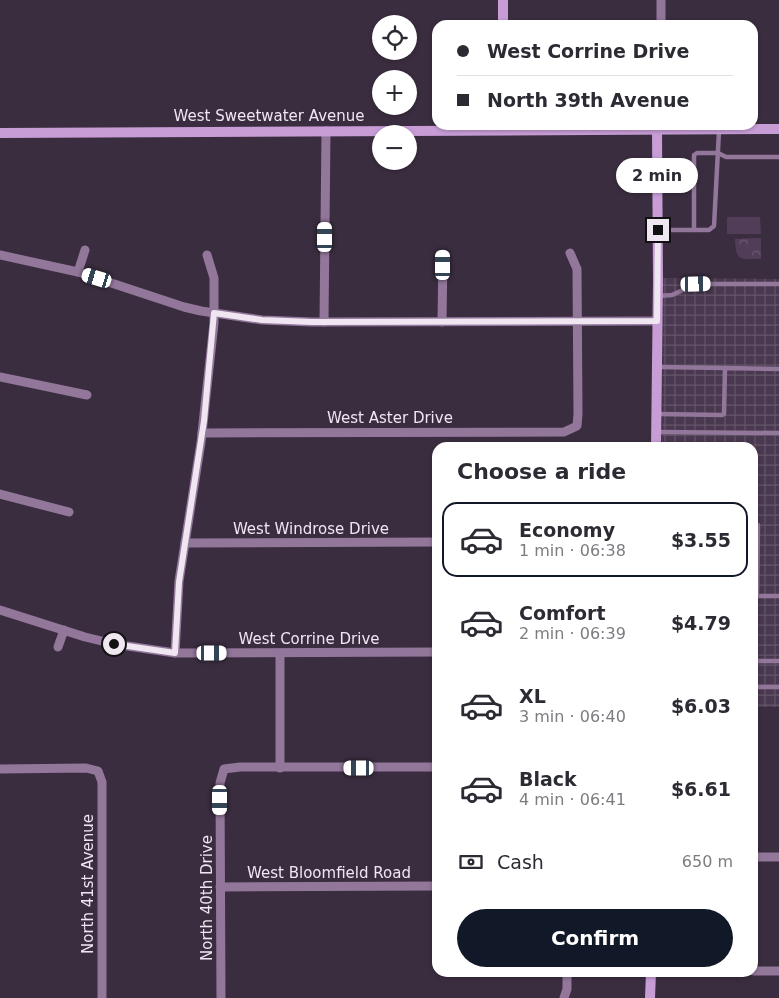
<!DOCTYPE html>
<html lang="en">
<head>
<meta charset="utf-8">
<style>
  :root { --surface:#fff; --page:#f7f7f7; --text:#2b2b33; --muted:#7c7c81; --line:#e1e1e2; --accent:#111827 }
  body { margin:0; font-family:"DejaVu Sans",sans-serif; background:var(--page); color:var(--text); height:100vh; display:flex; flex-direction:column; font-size:19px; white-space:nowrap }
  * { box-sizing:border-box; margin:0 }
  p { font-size:16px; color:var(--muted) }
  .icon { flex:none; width:28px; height:28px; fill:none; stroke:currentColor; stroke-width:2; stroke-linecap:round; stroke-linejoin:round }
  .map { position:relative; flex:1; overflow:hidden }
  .panel { position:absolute; left:432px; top:442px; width:326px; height:535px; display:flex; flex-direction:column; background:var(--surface); border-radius:15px; box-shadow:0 1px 4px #0004 }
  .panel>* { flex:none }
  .guide { position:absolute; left:432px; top:20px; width:326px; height:110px; border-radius:15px; box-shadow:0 1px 4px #0004; display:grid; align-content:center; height:110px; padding:0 25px; background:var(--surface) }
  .tools { position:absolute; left:372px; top:15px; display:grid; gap:10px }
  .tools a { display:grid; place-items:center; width:45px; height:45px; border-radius:50%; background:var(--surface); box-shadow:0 1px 4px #0004; font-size:25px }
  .end { position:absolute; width:22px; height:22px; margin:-11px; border:6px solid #efe6f2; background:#111; box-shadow:0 0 0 2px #111 }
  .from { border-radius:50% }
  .bubble { position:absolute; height:35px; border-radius:18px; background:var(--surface); box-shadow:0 1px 4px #0004; font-size:16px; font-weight:700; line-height:35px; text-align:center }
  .car { position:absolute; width:15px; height:30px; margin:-15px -8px; border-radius:6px; box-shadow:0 0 4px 1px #0007; background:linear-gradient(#fff 24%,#345 0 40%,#fff 0 76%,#345 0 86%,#fff 0) }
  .guide b { display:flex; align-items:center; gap:18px; height:48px; font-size:19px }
  .guide b+b { border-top:1px solid var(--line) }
  .guide i { width:12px; height:12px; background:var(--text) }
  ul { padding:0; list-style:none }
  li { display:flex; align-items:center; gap:15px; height:75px; margin:0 10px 8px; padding:0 15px; border:2px solid transparent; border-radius:15px }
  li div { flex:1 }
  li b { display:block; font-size:19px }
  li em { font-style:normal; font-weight:700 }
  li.on { border-color:var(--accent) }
  li>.icon { width:45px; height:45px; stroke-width:1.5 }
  h2 { padding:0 25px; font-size:22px; line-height:60px }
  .pay { display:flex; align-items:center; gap:12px; height:55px; padding:0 25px; font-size:19px }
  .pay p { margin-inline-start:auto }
  .button { display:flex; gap:10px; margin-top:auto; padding:10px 25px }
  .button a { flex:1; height:58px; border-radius:30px; background:var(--accent); color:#fff; font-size:20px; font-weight:700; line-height:58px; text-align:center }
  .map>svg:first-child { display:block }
  .industrial { fill:url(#industrial-grid) }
  .forest { fill:url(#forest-crowns) }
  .garden { fill:#523d59 }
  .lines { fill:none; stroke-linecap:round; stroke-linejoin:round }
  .lane { stroke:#92779b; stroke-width:4.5 }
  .street { stroke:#92779b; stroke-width:9 }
  .secondary { stroke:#c89dd6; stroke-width:10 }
  .route { stroke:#efe6f2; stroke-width:6 }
  .labels { text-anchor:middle; stroke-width:5; stroke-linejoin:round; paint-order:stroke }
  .street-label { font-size:15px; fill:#efe6f2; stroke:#3a2d3f }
</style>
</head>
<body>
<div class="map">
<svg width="779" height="998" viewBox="0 0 779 998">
  <defs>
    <pattern id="industrial-grid" width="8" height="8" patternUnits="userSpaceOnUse" patternTransform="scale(1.25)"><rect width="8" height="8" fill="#49384f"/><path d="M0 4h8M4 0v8" fill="none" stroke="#645569"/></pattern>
    <pattern id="forest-crowns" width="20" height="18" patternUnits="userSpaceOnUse" patternTransform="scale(1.25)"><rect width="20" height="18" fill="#523d59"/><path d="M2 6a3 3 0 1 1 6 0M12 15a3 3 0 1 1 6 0" fill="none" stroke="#6b5971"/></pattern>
  </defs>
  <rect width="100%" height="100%" fill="#3a2d3f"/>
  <polygon class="industrial" points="663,278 779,279 779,707 754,707 754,448 662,448"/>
  <path class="forest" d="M761 238V259C740 259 736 262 735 239Z"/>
  <polygon class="garden" points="727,217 760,217 761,234 727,234"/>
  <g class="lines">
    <g class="lane">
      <polyline points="658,230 709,230 714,226 719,131"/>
      <polyline points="694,230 694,155 697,153 718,153 726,157 779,157"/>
      <polyline points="658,296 672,295 696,284 779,284"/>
      <polyline points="658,367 725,368"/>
      <polyline points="658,414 722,415 724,414 725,368 779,369"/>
      <polyline points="657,432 779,433"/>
      <polyline points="754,596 779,596"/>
      <polyline points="757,596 758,525"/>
      <polyline points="754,661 779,661"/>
      <polyline points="754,687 779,687"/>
    </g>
    <g class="street">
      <polyline points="661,25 661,0"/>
      <polyline points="0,255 78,272 184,307 201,311 262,320 312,322 657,321"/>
      <polyline points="78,272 85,250"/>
      <polyline points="324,322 326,131"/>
      <polyline points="442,322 443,254"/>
      <polyline points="0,377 87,395"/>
      <polyline points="202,433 564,432 577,426 578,414 577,269 570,253"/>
      <polyline points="0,494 69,512"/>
      <polyline points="185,543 438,542"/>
      <polyline points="0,610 85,637 114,644 175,653 438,652"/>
      <polyline points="58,647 64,630"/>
      <polyline points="175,653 179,581 201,442 214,323 214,278 207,255"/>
      <polyline points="280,653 280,768"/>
      <polyline points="0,769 86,768 98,771 102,782 102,998"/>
      <polyline points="754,857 779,857"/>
      <polyline points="220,887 438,886"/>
      <polyline points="754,971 779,971"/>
      <polyline points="221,998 220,783 224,769 240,767 438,767"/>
      <polyline points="564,998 567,989 567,972"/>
    </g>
    <g class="secondary">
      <polyline points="503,25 503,0"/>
      <polyline points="0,133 779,129"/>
      <polyline points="656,448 658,281 657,129"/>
      <polyline points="650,998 651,972"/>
    </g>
  </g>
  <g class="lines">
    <polyline class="route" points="114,644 175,653 179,582 204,421 214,313 262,320 312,322 657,321 658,230"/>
  </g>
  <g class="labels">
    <g class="street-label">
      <text x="269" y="121">West Sweetwater Avenue</text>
      <text x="390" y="423">West Aster Drive</text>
      <text x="311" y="534">West Windrose Drive</text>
      <text x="309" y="644">West Corrine Drive</text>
      <text x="329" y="878">West Bloomfield Road</text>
      <text transform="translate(88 884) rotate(-90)" y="5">North 41st Avenue</text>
      <text transform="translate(207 898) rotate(-90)" y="5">North 40th Drive</text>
    </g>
  </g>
</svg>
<div class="tools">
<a><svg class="icon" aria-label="locate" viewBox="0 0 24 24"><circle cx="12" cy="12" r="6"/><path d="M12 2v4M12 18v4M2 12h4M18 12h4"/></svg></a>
<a>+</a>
<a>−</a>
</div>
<i class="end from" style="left:114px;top:644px"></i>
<i class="end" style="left:658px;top:230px"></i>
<div class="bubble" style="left:616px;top:158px;width:82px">2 min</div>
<i class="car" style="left:325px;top:237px;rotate:0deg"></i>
<i class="car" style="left:443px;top:265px;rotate:0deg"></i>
<i class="car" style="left:97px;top:278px;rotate:287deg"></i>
<i class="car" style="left:696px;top:284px;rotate:89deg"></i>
<i class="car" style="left:212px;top:653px;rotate:90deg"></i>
<i class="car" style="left:359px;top:768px;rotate:270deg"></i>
<i class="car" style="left:220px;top:800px;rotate:180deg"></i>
<div class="guide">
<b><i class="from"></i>West Corrine Drive</b>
<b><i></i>North 39th Avenue</b>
</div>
<section class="panel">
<h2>Choose a ride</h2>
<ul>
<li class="on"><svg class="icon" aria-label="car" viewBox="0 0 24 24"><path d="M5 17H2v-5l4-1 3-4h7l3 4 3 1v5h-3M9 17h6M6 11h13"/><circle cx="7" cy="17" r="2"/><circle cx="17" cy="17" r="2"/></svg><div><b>Economy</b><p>1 min · 06:38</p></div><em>$3.55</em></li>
<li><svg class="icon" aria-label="car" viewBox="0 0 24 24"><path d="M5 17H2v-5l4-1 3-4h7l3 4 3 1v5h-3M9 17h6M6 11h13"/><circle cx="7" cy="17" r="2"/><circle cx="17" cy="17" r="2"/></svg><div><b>Comfort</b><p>2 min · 06:39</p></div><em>$4.79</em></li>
<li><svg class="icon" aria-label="car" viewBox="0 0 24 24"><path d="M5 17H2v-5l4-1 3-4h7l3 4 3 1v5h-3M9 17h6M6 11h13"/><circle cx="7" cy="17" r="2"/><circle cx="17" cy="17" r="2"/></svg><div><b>XL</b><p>3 min · 06:40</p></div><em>$6.03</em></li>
<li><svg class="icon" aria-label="car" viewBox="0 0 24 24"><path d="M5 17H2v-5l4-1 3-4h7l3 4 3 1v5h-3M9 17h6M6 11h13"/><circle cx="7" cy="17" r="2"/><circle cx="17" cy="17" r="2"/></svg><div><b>Black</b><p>4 min · 06:41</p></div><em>$6.61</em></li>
</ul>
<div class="pay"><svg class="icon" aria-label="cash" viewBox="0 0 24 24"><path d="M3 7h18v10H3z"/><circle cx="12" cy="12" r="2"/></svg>Cash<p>650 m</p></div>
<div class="button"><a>Confirm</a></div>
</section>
</div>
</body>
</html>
